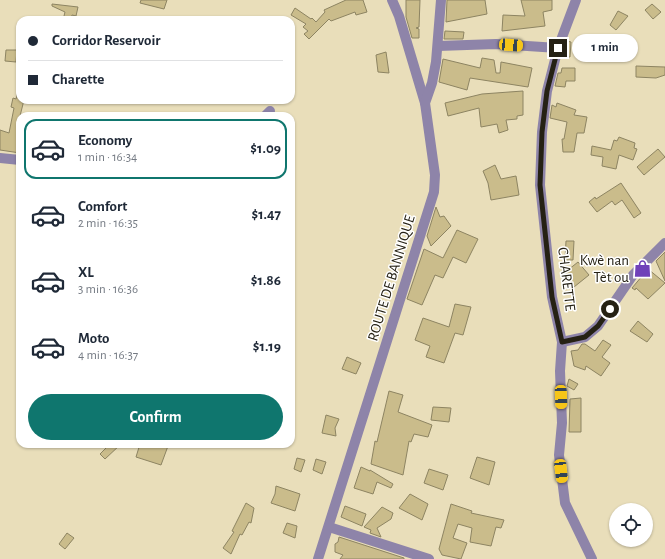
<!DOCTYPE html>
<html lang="en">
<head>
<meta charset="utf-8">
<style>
  :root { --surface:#fff; --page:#f6f6f7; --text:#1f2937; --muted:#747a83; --line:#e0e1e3; --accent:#0f766e }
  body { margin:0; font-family:"Alegreya Sans",sans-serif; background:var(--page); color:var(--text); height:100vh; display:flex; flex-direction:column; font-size:15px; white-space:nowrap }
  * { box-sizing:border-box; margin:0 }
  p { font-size:13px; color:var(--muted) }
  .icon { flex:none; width:22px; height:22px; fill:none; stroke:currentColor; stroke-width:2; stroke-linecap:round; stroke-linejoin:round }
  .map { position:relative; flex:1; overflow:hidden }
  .details { position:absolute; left:16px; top:112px; width:279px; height:336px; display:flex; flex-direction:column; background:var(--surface); border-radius:12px; box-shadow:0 1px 3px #0004 }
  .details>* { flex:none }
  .guide { position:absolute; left:16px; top:16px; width:279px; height:88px; border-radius:12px; box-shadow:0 1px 3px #0004; display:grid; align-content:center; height:88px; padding:0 12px; background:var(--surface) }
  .buttons { position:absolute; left:609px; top:503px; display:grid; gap:8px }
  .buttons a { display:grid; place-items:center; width:44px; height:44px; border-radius:50%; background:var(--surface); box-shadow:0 1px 3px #0004; font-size:20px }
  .end { position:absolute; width:18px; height:18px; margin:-9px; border:5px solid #252114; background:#fff; box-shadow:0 0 0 2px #fff }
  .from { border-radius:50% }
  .bubble { position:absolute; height:28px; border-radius:14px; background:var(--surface); box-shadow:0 1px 3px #0004; font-size:13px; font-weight:700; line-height:28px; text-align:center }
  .car { position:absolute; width:12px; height:24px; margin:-12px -6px; border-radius:5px; box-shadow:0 0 3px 1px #0007; background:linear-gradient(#f5c518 24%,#345 0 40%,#f5c518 0 76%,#345 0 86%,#f5c518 0) }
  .guide b { display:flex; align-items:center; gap:14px; height:38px; font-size:15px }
  .guide b+b { border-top:1px solid var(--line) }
  .guide i { width:10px; height:10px; background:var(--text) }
  ul { padding:7px 0 0; list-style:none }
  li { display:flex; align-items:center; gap:12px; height:60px; margin:0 8px 6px; padding:0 4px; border:2px solid transparent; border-radius:12px }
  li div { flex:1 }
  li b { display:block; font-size:15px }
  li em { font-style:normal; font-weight:700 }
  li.current { border-color:var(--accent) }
  li>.icon { width:36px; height:36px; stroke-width:1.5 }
  .cta { display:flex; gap:8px; margin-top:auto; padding:8px 12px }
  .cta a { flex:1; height:46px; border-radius:24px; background:var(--accent); color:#fff; font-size:16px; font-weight:700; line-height:46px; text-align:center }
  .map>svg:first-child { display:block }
  .building { fill:#cabc8b; stroke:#8d8462 }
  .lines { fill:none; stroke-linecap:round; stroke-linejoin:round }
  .minor { stroke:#8e84a9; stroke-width:10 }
  .route { stroke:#252114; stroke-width:5 }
  .labels { text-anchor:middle; stroke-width:3; stroke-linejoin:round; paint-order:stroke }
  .poi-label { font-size:15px; fill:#252114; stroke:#fff; text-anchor:end }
  .street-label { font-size:15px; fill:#252114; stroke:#fff }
</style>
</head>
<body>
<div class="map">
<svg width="665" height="559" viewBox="0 0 665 559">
  <rect width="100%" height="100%" fill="#e9deba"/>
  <g class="building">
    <polygon points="141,0 167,0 164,9 140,3"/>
    <polygon points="346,0 363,0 367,12 356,15 355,12 331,21 329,19 309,39 304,34 308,31 303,27 306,24 291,15 295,8 311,19 312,18 316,22 325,12 324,10"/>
    <polygon points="406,0 420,0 419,27 416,28 419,29 419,38 412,38 406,17"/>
    <polygon points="447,0 485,0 487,14 446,22"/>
    <polygon points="521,0 552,0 552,10 543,12 545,26 502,31 503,15 525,16"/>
    <polygon points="52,4 78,7 76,16 72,15 71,20 63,20 65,12 52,6"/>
    <polygon points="652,4 661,12 653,19 645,10"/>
    <polygon points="618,11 628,16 616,30 610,25"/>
    <polygon points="445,31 464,32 463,39 444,39"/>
    <polygon points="567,41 571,42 570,57 563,56"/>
    <polygon points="6,50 17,50 16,62 5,61"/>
    <polygon points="386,52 389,73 378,72 376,55"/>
    <polygon points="482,58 494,60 496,73 500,73 501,62 532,68 528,87 470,78 467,90 439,82 443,59 480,68"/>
    <polygon points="636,66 665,67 665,75 656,78 636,77"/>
    <polygon points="562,68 575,68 575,81 566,81 565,87 555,86 558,73 561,73"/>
    <polygon points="19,88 20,88 20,100 24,100 20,116 20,153 0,150 0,130 9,133 14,108 11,107 13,98 16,99"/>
    <polygon points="523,91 523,115 517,116 517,119 506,120 508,130 499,133 497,124 481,127 479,108 448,116 445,103 482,94"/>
    <polygon points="557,103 576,110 574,115 587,117 584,133 577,133 574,152 563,152 562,139 564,139 567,122 550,118 552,105 556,107"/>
    <polygon points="619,137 635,143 634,148 637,149 633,160 619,155 616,169 602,166 603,157 591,155 592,146 611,150 614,140 617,141"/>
    <polygon points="658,149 665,157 644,175 637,167"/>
    <polygon points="495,165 501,179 516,176 519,195 491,200 488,183 483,171"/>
    <polygon points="621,183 641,213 634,218 622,200 615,205 612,201 597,212 589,202 595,197 596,199"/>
    <polygon points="436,207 440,217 444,216 451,226 431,246 427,236"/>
    <polygon points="457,230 478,239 466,263 453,257 443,278 435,275 422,305 407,299 424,249 443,258"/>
    <polygon points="566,241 574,241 573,260 565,260"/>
    <polygon points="665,252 665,281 656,261"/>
    <polygon points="578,262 589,275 574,287 563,274"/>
    <polygon points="648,269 665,283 648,299 636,288 635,290 632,288"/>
    <polygon points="455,304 471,307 463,335 455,333 444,363 426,357 430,346 415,340 423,318 449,327"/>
    <polygon points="638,321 653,334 647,342 630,331"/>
    <polygon points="603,340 611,345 602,357 610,363 601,376 586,366 585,370 574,366 571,351 578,350 582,344 585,344 595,351"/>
    <polygon points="347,357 361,363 356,374 342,369"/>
    <polygon points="569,379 578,384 574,390 567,386"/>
    <polygon points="389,391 403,395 398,412 432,425 428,437 414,434 411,442 409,441 403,475 371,464 375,441 377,442"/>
    <polygon points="581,398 581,432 569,432 570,399"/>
    <polygon points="433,407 451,408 449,422 431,420"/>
    <polygon points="326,415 339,419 335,428 336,436 322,433"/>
    <polygon points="110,444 121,444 105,459 100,454"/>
    <polygon points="140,444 160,444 168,446 161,465 136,457"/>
    <polygon points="477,457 495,462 489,485 470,478"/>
    <polygon points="297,458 305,460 301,472 294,469"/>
    <polygon points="316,459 326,462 322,474 313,470"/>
    <polygon points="361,467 370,471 370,470 393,484 391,488 377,482 373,494 354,488"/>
    <polygon points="429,469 448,475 443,490 424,483"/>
    <polygon points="276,486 300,494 295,511 271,503 275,494"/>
    <polygon points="410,494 428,504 422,520 399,508"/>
    <polygon points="246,503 254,508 251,523 249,522 242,535 240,534 231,554 223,548 234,532 232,531"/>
    <polygon points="451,504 472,511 471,513 504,520 501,528 496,527 491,546 470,542 472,528 458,524 453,538 467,543 461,559 442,555 439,549"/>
    <polygon points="345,506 366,514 362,526 341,517"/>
    <polygon points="382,507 393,513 391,519 377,528 381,537 370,533 371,530 364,527"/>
    <polygon points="287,523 297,526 295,538 283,533"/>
    <polygon points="67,533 74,538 65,549 59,544"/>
    <polygon points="339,537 404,558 404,559 340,559 343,555 335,552 335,544 338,542"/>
  </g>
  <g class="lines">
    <g class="minor">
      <polyline points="392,0 399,16 425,103"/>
      <polyline points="576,0 558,48 547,91 542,132 540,185 552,297 562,342 560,371 562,423 559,455 565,503 592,559"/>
      <polyline points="438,46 496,44 558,48"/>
      <polyline points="265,116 270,111"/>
      <polyline points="0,158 20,160"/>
      <polyline points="562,342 585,337 598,326 633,275 665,243"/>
      <polyline points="329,527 429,559"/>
      <polyline points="318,559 434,192 435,175 425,103 432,83 436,62 441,0"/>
    </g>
  </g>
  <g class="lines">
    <polyline class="route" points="558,48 547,91 542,132 540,185 552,297 562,342 585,337 598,326 610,309"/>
  </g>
  <defs>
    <symbol id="shop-bare" viewBox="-9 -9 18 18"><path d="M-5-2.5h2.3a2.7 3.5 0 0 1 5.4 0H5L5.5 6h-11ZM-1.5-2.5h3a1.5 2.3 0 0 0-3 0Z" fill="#7041b9" stroke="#fff" stroke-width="2.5" paint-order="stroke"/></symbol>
  </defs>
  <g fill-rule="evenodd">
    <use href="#shop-bare" x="630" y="256" width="25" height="25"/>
  </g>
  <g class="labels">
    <g class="poi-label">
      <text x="629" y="265">Kwè nan<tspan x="629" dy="17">Tèt ou</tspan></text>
    </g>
    <g class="street-label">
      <text transform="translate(391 278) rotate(-73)" y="5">ROUTE DE BANNIQUE</text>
      <text transform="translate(567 279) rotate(83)" y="5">CHARETTE</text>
    </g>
  </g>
</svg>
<div class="buttons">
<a><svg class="icon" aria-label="locate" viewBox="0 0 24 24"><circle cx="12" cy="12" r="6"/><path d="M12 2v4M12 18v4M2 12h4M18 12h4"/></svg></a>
</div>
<i class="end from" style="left:610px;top:309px"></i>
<i class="end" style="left:558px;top:48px"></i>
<div class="bubble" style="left:572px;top:34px;width:66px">1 min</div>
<i class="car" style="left:511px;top:45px;rotate:94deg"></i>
<i class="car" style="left:561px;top:397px;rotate:178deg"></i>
<i class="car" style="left:561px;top:471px;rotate:173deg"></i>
<div class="guide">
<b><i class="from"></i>Corridor Reservoir</b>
<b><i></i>Charette</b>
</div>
<section class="details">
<ul>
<li class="current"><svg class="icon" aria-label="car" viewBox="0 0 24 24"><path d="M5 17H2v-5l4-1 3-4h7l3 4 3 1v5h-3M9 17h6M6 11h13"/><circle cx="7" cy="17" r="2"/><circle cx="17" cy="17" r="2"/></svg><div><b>Economy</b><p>1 min · 16:34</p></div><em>$1.09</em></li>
<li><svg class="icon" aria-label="car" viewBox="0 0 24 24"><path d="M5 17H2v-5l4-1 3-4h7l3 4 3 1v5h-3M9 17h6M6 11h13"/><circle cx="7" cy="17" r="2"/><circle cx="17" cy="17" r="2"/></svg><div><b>Comfort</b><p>2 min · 16:35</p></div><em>$1.47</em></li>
<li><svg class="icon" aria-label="car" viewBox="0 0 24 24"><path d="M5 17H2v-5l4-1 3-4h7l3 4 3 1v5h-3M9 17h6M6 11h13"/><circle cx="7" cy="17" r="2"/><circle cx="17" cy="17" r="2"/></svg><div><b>XL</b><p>3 min · 16:36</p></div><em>$1.86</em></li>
<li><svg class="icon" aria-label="car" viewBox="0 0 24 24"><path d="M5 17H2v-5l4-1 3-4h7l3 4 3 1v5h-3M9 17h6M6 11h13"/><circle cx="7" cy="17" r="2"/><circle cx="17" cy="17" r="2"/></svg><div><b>Moto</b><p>4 min · 16:37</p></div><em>$1.19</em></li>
</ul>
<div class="cta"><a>Confirm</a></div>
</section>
</div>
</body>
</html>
